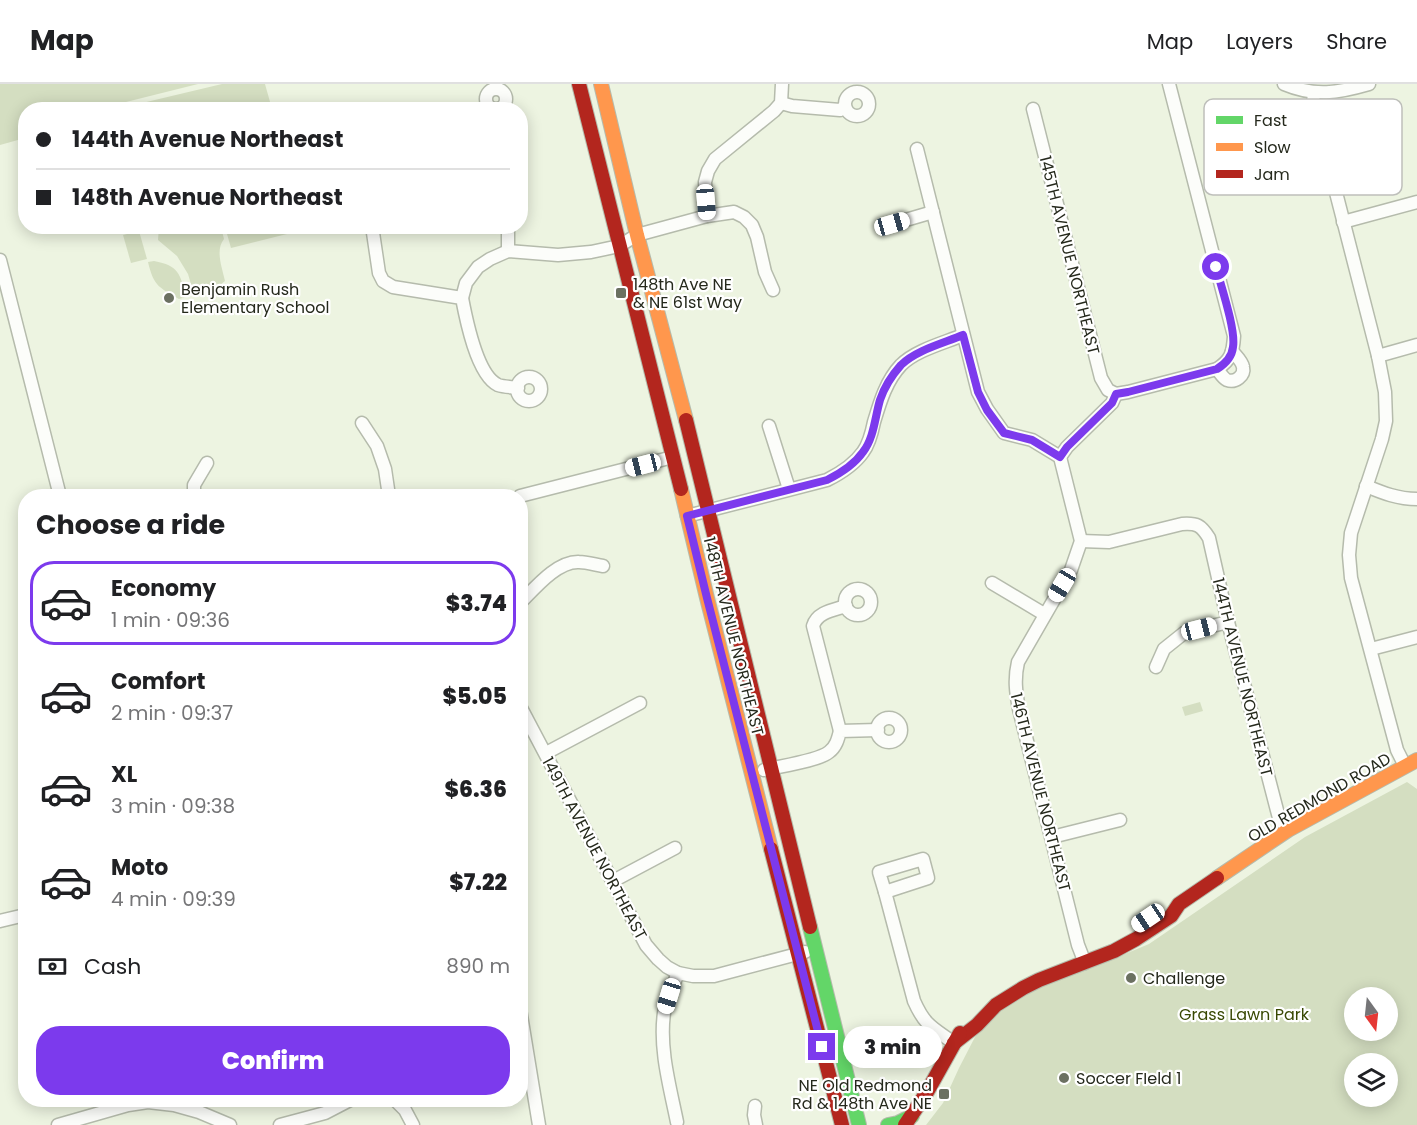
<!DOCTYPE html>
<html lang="en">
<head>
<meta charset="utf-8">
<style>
  :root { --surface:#fff; --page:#f2f2f2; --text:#202124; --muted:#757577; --line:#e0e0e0; --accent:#7c3aed }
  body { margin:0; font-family:Poppins,sans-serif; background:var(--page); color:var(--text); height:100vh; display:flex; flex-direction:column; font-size:22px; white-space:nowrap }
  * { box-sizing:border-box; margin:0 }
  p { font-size:20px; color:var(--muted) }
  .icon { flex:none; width:33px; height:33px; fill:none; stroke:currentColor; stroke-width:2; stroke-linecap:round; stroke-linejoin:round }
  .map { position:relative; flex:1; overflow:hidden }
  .drawer { position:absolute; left:18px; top:405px; width:510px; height:618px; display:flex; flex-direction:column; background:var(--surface); border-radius:24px; box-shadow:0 3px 15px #0003 }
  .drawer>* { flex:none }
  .top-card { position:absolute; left:18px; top:18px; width:510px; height:132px; border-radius:24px; box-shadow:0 3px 15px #0003; display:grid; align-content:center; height:132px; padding:0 18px; background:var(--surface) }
  .needle { width:39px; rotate:165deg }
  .buttons { position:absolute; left:1344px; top:903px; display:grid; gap:12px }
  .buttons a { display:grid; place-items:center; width:54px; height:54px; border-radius:50%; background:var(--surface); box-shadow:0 3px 15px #0003; font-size:30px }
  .end { position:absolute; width:27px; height:27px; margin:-14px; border:8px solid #7c3aed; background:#fff; box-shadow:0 0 0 3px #fff }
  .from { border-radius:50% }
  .bubble { position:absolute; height:42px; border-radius:21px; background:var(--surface); box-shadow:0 3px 15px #0003; font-size:20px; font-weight:800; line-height:42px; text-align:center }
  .car { position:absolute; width:18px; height:36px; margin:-18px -9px; border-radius:8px; box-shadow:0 0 4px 2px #0007; background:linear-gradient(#fff 24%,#345 0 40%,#fff 0 76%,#345 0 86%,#fff 0) }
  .top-card b { display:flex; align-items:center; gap:21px; height:57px; font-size:22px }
  .top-card b+b { border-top:2px solid var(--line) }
  .top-card i { width:15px; height:15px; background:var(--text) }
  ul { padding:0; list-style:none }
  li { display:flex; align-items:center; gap:18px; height:84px; margin:0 12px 9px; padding:0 6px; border:3px solid transparent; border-radius:24px }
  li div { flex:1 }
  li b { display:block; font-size:22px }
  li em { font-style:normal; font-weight:800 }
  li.current { border-color:var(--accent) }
  li>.icon { width:54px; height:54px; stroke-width:1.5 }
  h2 { padding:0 18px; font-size:27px; line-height:72px }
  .pay { display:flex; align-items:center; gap:15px; height:66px; padding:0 18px; font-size:22px }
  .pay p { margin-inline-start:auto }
  .primary-button { display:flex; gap:12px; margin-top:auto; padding:12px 18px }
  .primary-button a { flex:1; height:69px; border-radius:24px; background:var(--accent); color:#fff; font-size:24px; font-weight:800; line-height:69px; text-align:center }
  header { display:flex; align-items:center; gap:36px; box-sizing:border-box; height:84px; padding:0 30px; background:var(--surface); border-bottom:2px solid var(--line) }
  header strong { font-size:28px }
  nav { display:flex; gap:33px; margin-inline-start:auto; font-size:21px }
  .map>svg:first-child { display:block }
  .green { fill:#d4dec1; fill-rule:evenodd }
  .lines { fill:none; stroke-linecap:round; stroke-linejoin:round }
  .street-casing { stroke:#b5bbac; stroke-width:15 }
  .fast-casing { stroke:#b5bbac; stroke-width:16 }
  .slow-casing { stroke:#b5bbac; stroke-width:16 }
  .jam-casing { stroke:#b5bbac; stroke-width:16 }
  .street { stroke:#fcfdfa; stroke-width:12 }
  .fast { stroke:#63d668; stroke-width:14 }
  .slow { stroke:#ff974d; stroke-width:14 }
  .jam { stroke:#b3261e; stroke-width:14 }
  .route { stroke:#7c3aed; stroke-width:8 }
  .poi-dot { fill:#6b7061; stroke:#fff; stroke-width:2 }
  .labels { text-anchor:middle; stroke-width:4.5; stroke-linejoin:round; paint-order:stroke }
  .street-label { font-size:16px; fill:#25291c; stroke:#fff }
  .poi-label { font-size:16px; fill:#25291c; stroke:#fff; text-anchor:start }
  .park-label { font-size:16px; fill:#384802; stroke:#fff }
  .key { fill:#fff; stroke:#bebfbb; stroke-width:1.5 }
  .key-label { font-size:16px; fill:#25291c }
</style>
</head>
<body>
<header>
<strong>Map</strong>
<nav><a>Map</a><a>Layers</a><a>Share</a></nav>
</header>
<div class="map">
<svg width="1417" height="1041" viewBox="0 0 1417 1041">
  <rect width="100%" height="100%" fill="#edf4e1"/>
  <g class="green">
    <polygon points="0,0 198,0 98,25 26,26 25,54 0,61"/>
    <polygon points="222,0 265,0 272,25 117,25"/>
    <path d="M159 143H221L224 155C215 166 222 183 225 197L216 204 193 207 188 190 177 172 158 156Z"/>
    <polygon points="225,143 285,143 287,150 231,164"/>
    <polygon points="139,147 147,175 131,179 123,151"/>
    <path d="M154 177C179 182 180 189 186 213L179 215C159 203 154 203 148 178Z"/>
    <polygon points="1200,618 1203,627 1185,632 1182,623"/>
    <path d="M1407 698 1417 705V1041H926L943 1019 959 984 975 953 989 936 1006 920 1049 899 1089 885 1149 860 1305 753ZM1354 914H1388V946H1354ZM1354 980H1388V1012H1354Z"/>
  </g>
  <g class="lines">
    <defs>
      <g id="street">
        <path d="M1284 0C1315 13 1338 9 1369 0"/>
        <circle cx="496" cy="15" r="10"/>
        <circle cx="857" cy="20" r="12"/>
        <polyline points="1314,9 1313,19 1378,272 1385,308 1386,337 1382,355 1351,449 1349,471 1351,494 1397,666 1405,682"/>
        <polyline points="781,19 792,22 840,26 845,23"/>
        <polyline points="1033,25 1101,294 1108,306 1116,310"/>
        <path d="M917 65 978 308 987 325 1004 349 1032 356 1060 373 1081 457 1071 486 1018 578C1014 595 1016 609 1019 625L1078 861 1085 879"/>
        <polyline points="707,132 705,98 708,87 715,75 774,27 781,19 782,0"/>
        <polyline points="1343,138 1417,118"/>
        <polyline points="892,140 933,128"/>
        <path d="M372 142 379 189 383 197 393 203 462 214C466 235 477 291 498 301 504 303 512 303 518 304"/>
        <polyline points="508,167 508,142"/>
        <polyline points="0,176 60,412"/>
        <polyline points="462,214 466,199 478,183 490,175 508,167 558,171 591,168 619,162 637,151 648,148 707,132 734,128 744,133 752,141 757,153 765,188 773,206"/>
        <polyline points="1378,272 1417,261"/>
        <path d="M1217 285C1220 289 1223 294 1227 296 1235 299 1245 292 1243 283 1242 277 1236 272 1232 267"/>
        <circle cx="529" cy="305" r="12"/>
        <path d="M1116 310 1128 308 1217 285C1231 276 1233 269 1234 252L1169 0"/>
        <polyline points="362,339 377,362 385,385 389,412"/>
        <polyline points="769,342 789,405"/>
        <polyline points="1060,373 1067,363 1112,319 1116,310"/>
        <path d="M1366 402C1383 409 1398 415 1417 415"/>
        <polyline points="194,412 194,401 207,379"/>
        <polyline points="520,412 673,373"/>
        <path d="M687 432 827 396C841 389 854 381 863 368 869 360 872 348 874 338 880 318 886 297 901 281 916 266 944 259 963 251"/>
        <path d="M1081 457 1109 458 1182 440C1197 439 1201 441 1209 454L1228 538 1279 734 1288 746"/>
        <polyline points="992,499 1044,530"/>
        <circle cx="858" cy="518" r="13"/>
        <path d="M520 519C535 504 557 477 579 478 587 478 596 481 603 482"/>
        <polyline points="1371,565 1417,553"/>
        <polyline points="1156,583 1164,565 1184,549 1228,538"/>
        <polyline points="520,622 646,861 658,875 667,883 678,889 693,892 714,892 805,868"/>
        <circle cx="889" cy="646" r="12"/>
        <path d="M840 647 813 542C817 528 834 526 846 522"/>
        <polyline points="546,669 640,619"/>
        <path d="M764 686C780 682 818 677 829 668 836 663 838 655 840 647L878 646"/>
        <polyline points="1052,753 1120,736"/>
        <polygon points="923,775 928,794 885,808 879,788"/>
        <polyline points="613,797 675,764"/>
        <path d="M885 808 914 917C925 942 933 944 954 959"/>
        <polyline points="0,837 25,831"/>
        <polyline points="520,925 539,1041"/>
        <polyline points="395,1016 405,1026 413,1041"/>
        <polyline points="755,1022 754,1031 756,1041"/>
        <path d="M677 1038C670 1003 659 965 664 929 666 916 673 902 678 889"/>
        <polyline points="58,1041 128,1021 148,1018 174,1021 199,1028 230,1041"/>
        <polyline points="280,1041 325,1029 350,1016"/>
      </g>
      <g id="fast">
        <polyline points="810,843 859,1041"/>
        <polyline points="888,1041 898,1039 912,1032"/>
      </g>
      <g id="slow">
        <polyline points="601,0 637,151 686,336"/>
        <polyline points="681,405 707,514 771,765"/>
        <polyline points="1217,794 1288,746 1417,676"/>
      </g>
      <g id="jam">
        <polyline points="579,0 681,405"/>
        <polyline points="686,336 810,843"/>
        <polyline points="771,765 842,1041"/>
        <polyline points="954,959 977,941 996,921 1023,904 1039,896 1114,867 1136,855 1171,832 1179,820 1217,794"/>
        <polyline points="905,1041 927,1008 960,949"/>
      </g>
    </defs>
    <use href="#street" class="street-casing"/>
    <use href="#fast" class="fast-casing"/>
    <use href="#slow" class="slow-casing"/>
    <use href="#jam" class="jam-casing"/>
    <use href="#street" class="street"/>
    <use href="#fast" class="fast"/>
    <use href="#slow" class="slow"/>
    <use href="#jam" class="jam"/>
  </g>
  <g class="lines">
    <path class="route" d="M822 963 707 514 687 432 827 396C841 389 854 381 863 368 874 354 875 333 880 316 884 304 893 290 901 281 916 266 944 259 963 251L978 308 987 326 1004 349 1032 356 1060 373 1067 363 1112 319 1116 310 1128 308 1217 285C1225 280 1232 273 1233 263 1236 246 1221 202 1216 183"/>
  </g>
  <g class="poi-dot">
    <rect x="615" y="203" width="12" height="12" rx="3"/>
    <circle cx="169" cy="214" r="6"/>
    <circle cx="1131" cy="894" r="6"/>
    <circle cx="1064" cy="994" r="6"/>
    <rect x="938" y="1004" width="12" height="12" rx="3"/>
  </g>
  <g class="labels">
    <g class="street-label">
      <text transform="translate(1070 171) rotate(76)" y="6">145TH AVENUE NORTHEAST</text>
      <text transform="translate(734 552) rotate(76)" y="6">148TH AVENUE NORTHEAST</text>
      <text transform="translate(1243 593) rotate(76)" y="6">144TH AVENUE NORTHEAST</text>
      <text transform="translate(1041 708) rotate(76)" y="6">146TH AVENUE NORTHEAST</text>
      <text transform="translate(1319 713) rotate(-30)" y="6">OLD REDMOND ROAD</text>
      <text transform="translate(595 764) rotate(62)" y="6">149TH AVENUE NORTHEAST</text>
    </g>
    <g class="poi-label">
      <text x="633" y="206">148th Ave NE<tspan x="633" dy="18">&amp; NE 61st Way</tspan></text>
      <text x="181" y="211">Benjamin Rush<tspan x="181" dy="18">Elementary School</tspan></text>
      <text x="1143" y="900">Challenge</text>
      <text x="1076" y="1000">Soccer FIeld 1</text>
      <text x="932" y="1007" text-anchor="end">NE Old Redmond<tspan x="932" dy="18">Rd &amp; 148th Ave NE</tspan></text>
    </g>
    <g class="park-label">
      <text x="1244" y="936">Grass Lawn Park</text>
    </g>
  </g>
  <rect x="1204" y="15" width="198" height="96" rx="9" class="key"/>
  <rect x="1216" y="32" width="27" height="8" fill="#63d668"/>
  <rect x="1216" y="59" width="27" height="8" fill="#ff974d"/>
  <rect x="1216" y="86" width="27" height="8" fill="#b3261e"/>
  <g class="key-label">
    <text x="1254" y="42">Fast</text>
    <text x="1254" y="69">Slow</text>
    <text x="1254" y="96">Jam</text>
  </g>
</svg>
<div class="buttons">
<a><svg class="needle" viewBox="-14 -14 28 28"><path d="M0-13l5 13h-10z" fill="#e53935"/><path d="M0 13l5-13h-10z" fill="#757577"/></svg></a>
<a><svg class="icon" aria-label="layers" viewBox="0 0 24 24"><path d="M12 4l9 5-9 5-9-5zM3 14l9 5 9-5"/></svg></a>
</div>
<i class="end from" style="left:1216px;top:183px"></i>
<i class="end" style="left:822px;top:963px"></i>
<div class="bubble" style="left:843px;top:942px;width:99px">3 min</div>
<i class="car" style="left:706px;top:118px;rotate:175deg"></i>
<i class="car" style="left:892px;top:140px;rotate:74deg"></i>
<i class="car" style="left:643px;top:381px;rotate:256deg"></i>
<i class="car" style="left:1062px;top:501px;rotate:211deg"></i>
<i class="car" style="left:1199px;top:545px;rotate:76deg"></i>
<i class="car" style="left:1148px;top:834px;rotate:236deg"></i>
<i class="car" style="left:669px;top:912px;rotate:197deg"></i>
<div class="top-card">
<b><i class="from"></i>144th Avenue Northeast</b>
<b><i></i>148th Avenue Northeast</b>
</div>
<section class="drawer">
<h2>Choose a ride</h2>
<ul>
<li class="current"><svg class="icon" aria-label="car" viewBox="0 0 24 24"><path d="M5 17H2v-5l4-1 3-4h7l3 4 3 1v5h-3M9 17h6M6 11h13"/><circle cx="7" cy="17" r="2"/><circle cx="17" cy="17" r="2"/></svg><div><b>Economy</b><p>1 min · 09:36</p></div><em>$3.74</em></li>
<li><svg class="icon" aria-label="car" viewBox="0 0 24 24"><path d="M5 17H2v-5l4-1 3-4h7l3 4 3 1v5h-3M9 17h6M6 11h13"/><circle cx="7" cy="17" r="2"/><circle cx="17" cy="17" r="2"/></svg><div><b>Comfort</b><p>2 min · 09:37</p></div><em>$5.05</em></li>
<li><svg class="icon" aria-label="car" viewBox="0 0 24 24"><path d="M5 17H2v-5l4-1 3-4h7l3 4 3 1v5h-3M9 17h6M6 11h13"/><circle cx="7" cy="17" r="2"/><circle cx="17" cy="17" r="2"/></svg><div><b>XL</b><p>3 min · 09:38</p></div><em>$6.36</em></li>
<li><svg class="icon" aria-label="car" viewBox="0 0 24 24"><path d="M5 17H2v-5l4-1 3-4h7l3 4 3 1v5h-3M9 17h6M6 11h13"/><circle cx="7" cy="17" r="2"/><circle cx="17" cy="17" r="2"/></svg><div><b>Moto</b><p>4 min · 09:39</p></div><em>$7.22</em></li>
</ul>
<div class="pay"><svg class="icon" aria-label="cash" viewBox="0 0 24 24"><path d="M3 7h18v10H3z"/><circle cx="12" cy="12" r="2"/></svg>Cash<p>890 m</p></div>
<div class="primary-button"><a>Confirm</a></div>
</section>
</div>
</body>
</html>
